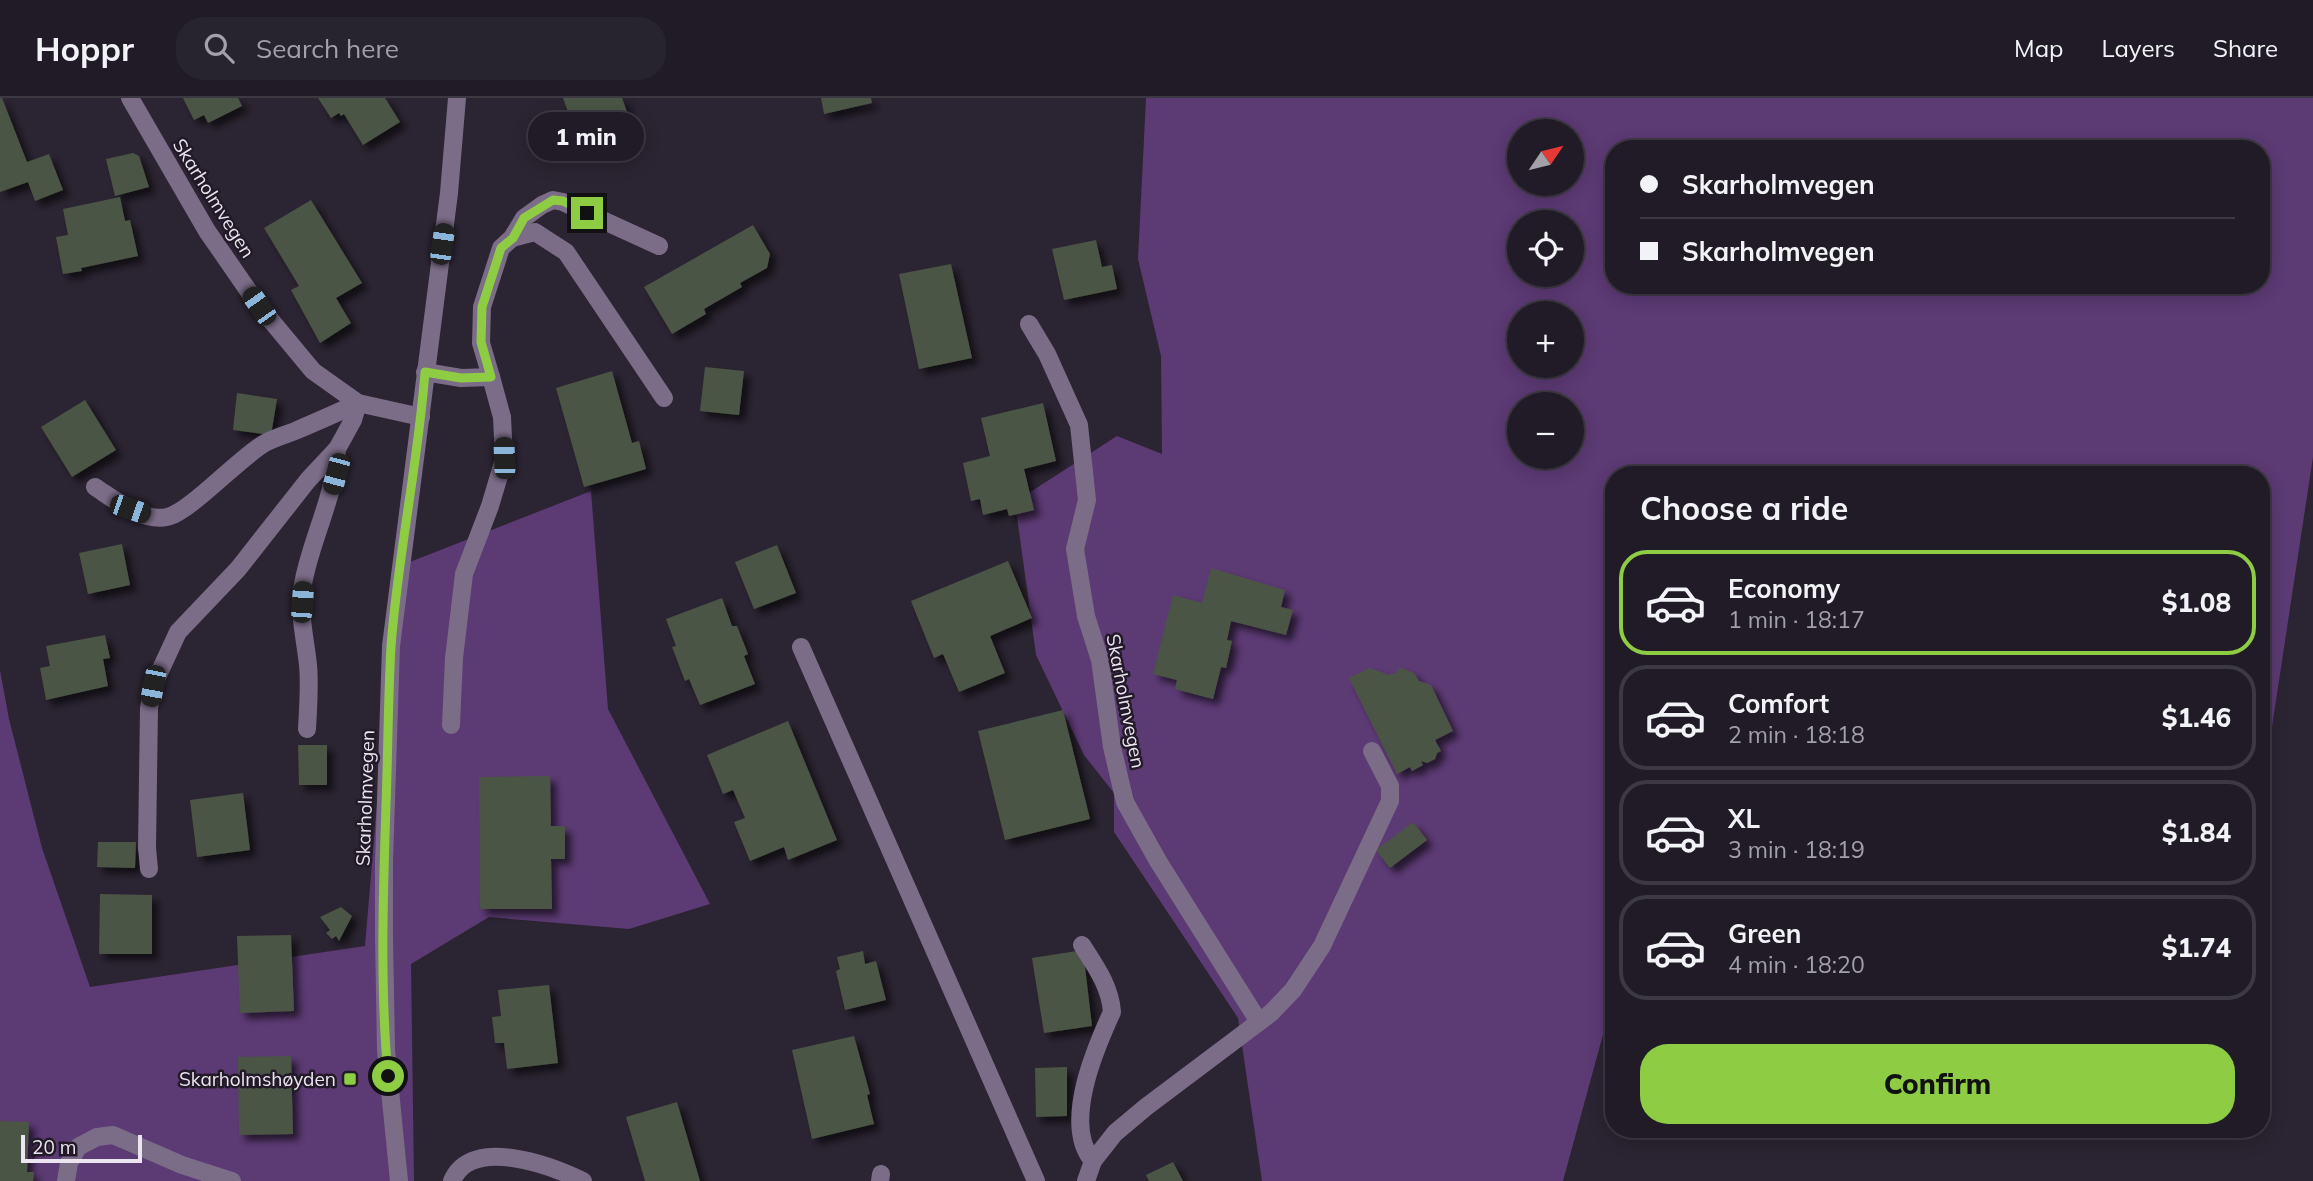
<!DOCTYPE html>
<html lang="en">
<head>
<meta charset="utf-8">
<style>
  :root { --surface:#201b26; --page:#28242e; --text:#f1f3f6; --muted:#a2a1a7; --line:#3d3943; --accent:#8ecd43 }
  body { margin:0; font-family:Mulish,sans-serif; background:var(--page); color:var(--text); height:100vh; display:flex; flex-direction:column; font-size:26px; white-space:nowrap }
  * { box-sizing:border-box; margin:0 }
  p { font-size:23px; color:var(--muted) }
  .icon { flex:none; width:38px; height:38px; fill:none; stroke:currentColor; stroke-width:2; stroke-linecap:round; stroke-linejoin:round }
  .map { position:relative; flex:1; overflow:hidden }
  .drawer { position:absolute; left:1605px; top:368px; width:665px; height:672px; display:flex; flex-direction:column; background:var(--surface); border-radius:28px; box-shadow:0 4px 18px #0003,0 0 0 2px var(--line) }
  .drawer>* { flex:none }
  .top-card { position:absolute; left:1605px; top:42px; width:665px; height:154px; border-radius:28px; box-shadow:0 4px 18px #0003,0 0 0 2px var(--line); display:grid; align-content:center; height:154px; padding:0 35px; background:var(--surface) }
  .needle { width:46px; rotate:55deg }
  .buttons { position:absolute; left:1507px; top:21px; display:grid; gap:14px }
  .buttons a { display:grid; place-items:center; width:77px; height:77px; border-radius:50%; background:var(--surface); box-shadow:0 4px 18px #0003,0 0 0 2px var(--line); font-size:35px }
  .scale { position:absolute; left:21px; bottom:18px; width:121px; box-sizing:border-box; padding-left:7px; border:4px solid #eae5ee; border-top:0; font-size:19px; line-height:24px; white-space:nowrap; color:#eae5ee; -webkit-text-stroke:5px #221a28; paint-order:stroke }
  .end { position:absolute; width:32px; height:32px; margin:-16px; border:9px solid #8ecd43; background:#111; box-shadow:0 0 0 4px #111 }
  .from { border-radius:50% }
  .bubble { position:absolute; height:49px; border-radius:24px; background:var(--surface); box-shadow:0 4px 18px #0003,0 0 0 2px var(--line); font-size:23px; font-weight:800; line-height:49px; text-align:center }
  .car { position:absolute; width:21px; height:42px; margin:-21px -10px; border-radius:9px; box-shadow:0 0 5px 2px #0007; background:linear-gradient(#222 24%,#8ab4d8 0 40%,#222 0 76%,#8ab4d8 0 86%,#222 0) }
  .top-card b { display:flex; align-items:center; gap:24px; height:66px; font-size:26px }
  .top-card b+b { border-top:2px solid var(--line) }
  .top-card i { width:18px; height:18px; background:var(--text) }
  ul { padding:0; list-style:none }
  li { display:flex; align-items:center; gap:21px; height:105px; margin:0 14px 10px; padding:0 21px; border:4px solid var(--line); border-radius:28px }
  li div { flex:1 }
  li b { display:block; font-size:26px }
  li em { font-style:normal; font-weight:800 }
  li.current { border-color:var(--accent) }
  li>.icon { width:63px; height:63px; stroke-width:1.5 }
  h2 { padding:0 35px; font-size:32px; line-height:84px }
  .cta { display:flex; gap:14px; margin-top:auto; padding:14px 35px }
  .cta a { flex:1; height:80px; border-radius:28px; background:var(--accent); color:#111; font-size:28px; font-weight:800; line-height:80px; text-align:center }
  header { display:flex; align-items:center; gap:42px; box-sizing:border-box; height:98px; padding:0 35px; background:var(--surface); border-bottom:2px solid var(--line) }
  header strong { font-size:33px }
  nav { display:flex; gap:38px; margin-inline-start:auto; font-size:24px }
  .search { width:490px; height:63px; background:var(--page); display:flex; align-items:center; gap:18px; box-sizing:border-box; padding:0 24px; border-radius:28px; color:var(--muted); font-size:26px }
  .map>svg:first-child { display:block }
  .forest { fill:#5c3a74; fill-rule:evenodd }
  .building { fill:#4c5444; filter:url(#shadow) }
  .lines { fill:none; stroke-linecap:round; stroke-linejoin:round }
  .minor { stroke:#7b6c88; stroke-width:18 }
  .route { stroke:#8ecd43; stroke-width:9 }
  .poi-dot { fill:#8ecd43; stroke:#221a28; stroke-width:2.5 }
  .labels { text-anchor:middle; stroke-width:5; stroke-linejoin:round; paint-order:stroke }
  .street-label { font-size:19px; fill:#eae5ee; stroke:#221a28 }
  .poi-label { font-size:19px; fill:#eae5ee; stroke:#221a28; text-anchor:end }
</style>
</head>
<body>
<header>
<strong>Hoppr</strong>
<div class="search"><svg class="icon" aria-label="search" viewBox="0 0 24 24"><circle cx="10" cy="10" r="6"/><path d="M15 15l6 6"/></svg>Search here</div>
<nav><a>Map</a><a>Layers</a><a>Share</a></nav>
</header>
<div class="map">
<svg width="2313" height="1083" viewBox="0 0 2313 1083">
  <defs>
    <filter id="shadow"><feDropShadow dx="6" dy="6" stdDeviation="3.5" flood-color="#0009"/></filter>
  </defs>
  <rect width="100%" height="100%" fill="#2b2432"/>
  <g class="forest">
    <path d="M1146 0H2313V359L2261 701V376H1614L1613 900 1563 1083H1262L1238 920 1114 734V695L1084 657 1036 557 1015 404 1117 338 1162 356 1161 258 1138 161ZM1519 33H1572V86H1519ZM1614 51H2261V187H1614ZM1519 124H1572V177H1519ZM1519 215H1572V268H1519ZM1519 306H1572V359H1519Z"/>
    <polygon points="591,393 608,611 710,806 629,831 489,819 411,866 414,1083 0,1083 0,572 9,621 42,750 90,889 365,848 397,469"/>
  </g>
  <g class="building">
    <polygon points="0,0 2,0 27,64 49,56 63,92 35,103 28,84 0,94"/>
    <polygon points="183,0 238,0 242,8 208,25 204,17 194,22"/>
    <polygon points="318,0 385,0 400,24 363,47 344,16 341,18 339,15 331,20"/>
    <polygon points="563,0 622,0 634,33 582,52"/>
    <polygon points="821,0 871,0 872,5 824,16"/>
    <polygon points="133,55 139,58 149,89 115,98 106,61"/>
    <polygon points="120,99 125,123 130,122 138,158 81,170 82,173 63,176 56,139 68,137 63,111"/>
    <polygon points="311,102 362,185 336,200 351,225 320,245 291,192 299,188 264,130"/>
    <polygon points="753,127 770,156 767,170 740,185 742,189 704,211 706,216 672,236 644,189"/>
    <polygon points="1096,142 1102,169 1112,167 1117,191 1064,202 1052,151"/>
    <polygon points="951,166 972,260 919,271 899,176"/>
    <polygon points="705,269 744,273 739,317 700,313"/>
    <polygon points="612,273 632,345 639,343 646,371 584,389 556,290"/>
    <polygon points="237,295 277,301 271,337 233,332"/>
    <polygon points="85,302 116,352 72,379 41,329"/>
    <polygon points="1043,305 1056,363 1024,371 1034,412 1009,418 1007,411 983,417 980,401 971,403 963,365 990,358 981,320"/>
    <polygon points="122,446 130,487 88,496 79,455"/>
    <polygon points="777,447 796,495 754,511 735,464"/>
    <polygon points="1008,463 1032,520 990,538 1005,575 959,594 943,556 934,560 911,503"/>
    <polygon points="1211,470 1285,492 1281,509 1293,512 1286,537 1231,523 1227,542 1232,543 1226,570 1221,569 1213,601 1175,591 1177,582 1153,576 1173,497 1202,505"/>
    <polygon points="722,500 732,528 737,528 748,556 744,558 755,586 700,607 689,581 685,583 672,549 676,548 666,521"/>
    <polygon points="105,537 110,560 103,561 108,588 46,602 40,570 50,568 46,548"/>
    <polygon points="1370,570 1389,577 1398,574 1397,572 1401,570 1414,575 1419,583 1431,587 1453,633 1435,642 1441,653 1437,655 1435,661 1427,665 1421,663 1423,667 1412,673 1410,669 1397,676 1349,580"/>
    <polygon points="1063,612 1090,721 1005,742 978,633"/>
    <polygon points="788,623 837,742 788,762 784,749 750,763 734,724 745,720 733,692 723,696 707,657"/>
    <polygon points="298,647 327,647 327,687 299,687"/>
    <polygon points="550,678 551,728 565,728 565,761 551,761 552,811 480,811 479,679"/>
    <polygon points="243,695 250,752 197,759 190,702"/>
    <polygon points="1413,724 1427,742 1390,770 1376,752"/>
    <polygon points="98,744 136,744 135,770 97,769"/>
    <polygon points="100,796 152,797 152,856 99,856"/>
    <polygon points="341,809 352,818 339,843 336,838 332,841 326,835 330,832 320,819"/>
    <polygon points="291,837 294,913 240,915 237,838"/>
    <polygon points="1083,852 1092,928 1044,935 1032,860"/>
    <polygon points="863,853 865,866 876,863 886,902 845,912 836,873 840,871 837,859"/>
    <polygon points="549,887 558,965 507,971 504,945 495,945 492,919 501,918 498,892"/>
    <polygon points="854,938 870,996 867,997 874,1026 812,1041 792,952"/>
    <polygon points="291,958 293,1036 239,1037 238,959"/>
    <polygon points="1067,969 1067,1018 1036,1019 1035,970"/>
    <polygon points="677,1004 700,1083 645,1083 626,1019"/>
    <polygon points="0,1023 29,1024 27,1074 34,1074 33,1083 0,1083"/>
    <polygon points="1173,1064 1183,1083 1149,1083 1146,1077"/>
  </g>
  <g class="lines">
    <g class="minor">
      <polyline points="130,0 207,133 259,208 313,273 358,305 421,319"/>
      <polyline points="512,140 535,134 566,154 664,300"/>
      <polyline points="1029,226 1047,256 1079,327 1087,402 1075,451 1086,518 1100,562 1112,649 1125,704 1158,763 1259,924"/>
      <polyline points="425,274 461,280 491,279 481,245 482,209 501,150 512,140 524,120 542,107 553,102 563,104 659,148"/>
      <path d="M95 389C115 402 142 424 167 419 189 415 240 359 265 345 274 340 285 337 295 333 316 324 337 315 358 305"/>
      <polyline points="801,549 1036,1083"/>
      <polyline points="451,627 454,560 464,476 490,408 504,361 502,319 491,279"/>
      <path d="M307 631C308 610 310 588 308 567 305 538 297 511 304 481 313 437 335 398 337 351"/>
      <polyline points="149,771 147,750 149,610 153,588 178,534 238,471 308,382 337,351 353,322 358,305"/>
      <path d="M1082 847C1096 869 1110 888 1112 914 1095 951 1062 1027 1093 1063"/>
      <polyline points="66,1083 69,1065 78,1049 97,1039 113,1037 182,1067 232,1083"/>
      <polyline points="399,1083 386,952 384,839 384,764 391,548 449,95 457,0"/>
      <path d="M452 1083C471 1037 552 1068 583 1083"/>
      <polyline points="880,1083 881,1076"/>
      <polyline points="1086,1083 1093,1063 1115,1035 1146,1009 1271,915 1293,892 1322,848 1390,703 1390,688 1372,653"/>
    </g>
  </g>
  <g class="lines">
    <path class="route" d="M388 978C380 889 383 797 386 707 388 654 388 601 391 548 398 456 418 366 425 274L461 280 491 279 481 244 482 209 501 150 513 140 524 120 553 102 563 103 587 115"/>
  </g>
  <rect class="poi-dot" x="343" y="974" width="14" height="14" rx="3.5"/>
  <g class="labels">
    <g class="street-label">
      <text transform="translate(214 100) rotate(58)" y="7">Skarholmvegen</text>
      <text transform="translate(1126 603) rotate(79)" y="7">Skarholmvegen</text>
      <text transform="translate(365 700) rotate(-88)" y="7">Skarholmvegen</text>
    </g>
    <g class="poi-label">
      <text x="336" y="988">Skarholmshøyden</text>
    </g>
  </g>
</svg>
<div class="buttons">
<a><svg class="needle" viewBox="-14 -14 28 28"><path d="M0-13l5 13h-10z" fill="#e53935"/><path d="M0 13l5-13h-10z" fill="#a2a1a7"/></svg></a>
<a><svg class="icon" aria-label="locate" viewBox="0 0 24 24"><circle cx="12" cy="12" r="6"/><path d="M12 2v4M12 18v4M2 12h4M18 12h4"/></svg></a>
<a>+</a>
<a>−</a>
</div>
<div class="scale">20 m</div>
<i class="end from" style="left:388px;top:978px"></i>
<i class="end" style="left:587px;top:115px"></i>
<div class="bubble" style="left:528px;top:14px;width:116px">1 min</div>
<i class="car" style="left:442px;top:146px;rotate:8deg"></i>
<i class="car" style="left:259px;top:208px;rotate:325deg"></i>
<i class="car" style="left:504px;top:360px;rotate:358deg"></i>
<i class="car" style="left:336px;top:376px;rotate:195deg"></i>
<i class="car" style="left:130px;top:411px;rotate:109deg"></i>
<i class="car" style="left:302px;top:504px;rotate:4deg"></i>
<i class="car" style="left:153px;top:588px;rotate:191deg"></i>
<div class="top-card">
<b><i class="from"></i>Skarholmvegen</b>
<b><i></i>Skarholmvegen</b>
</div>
<section class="drawer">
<h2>Choose a ride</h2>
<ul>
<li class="current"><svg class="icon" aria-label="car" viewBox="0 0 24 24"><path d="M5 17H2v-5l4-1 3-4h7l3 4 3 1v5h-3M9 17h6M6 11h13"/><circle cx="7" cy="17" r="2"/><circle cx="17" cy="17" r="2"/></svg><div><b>Economy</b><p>1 min · 18:17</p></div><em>$1.08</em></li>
<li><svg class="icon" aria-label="car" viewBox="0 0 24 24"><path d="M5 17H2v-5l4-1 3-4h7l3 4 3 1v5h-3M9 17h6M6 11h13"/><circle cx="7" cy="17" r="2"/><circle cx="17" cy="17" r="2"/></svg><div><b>Comfort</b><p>2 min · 18:18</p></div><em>$1.46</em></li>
<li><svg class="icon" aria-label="car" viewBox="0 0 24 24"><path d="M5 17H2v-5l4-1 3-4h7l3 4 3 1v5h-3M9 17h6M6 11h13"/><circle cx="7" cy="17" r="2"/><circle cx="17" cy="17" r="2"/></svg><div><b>XL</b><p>3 min · 18:19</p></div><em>$1.84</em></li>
<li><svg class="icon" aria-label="car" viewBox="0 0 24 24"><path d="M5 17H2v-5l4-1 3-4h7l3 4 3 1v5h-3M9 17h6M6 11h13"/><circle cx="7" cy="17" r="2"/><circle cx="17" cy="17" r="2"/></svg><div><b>Green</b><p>4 min · 18:20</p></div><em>$1.74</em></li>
</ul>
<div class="cta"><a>Confirm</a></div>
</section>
</div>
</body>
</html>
